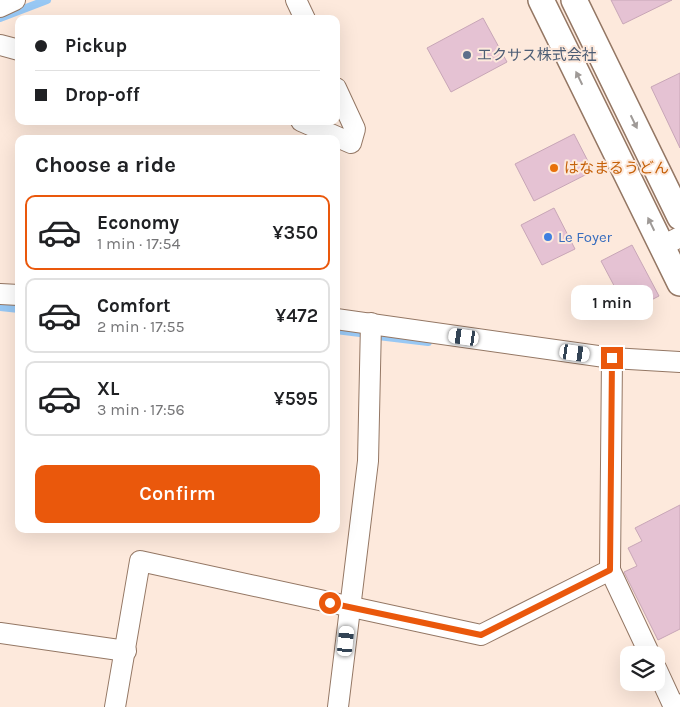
<!DOCTYPE html>
<html lang="en">
<head>
<meta charset="utf-8">
<style>
  :root { --surface:#fff; --page:#f6f6f6; --text:#202124; --muted:#757577; --line:#e0e0e0; --accent:#ea580c }
  body { margin:0; font-family:Karla,"Noto Sans JP",sans-serif; background:var(--page); color:var(--text); height:100vh; display:flex; flex-direction:column; font-size:19px; white-space:nowrap }
  * { box-sizing:border-box; margin:0 }
  p { font-size:16px; color:var(--muted) }
  .icon { flex:none; width:28px; height:28px; fill:none; stroke:currentColor; stroke-width:2; stroke-linecap:round; stroke-linejoin:round }
  .map { position:relative; flex:1; overflow:hidden }
  .side { position:absolute; left:15px; top:135px; width:325px; height:398px; display:flex; flex-direction:column; background:var(--surface); border-radius:10px; box-shadow:0 5px 20px #0002 }
  .side>* { flex:none }
  .banner { position:absolute; left:15px; top:15px; width:325px; height:110px; border-radius:10px; box-shadow:0 5px 20px #0002; display:grid; align-content:center; height:110px; padding:0 20px; background:var(--surface) }
  .fabs { position:absolute; left:620px; top:646px; display:grid; gap:10px }
  .fabs a { display:grid; place-items:center; width:45px; height:45px; border-radius:10px; background:var(--surface); box-shadow:0 5px 20px #0002; font-size:25px }
  .end { position:absolute; width:22px; height:22px; margin:-11px; border:6px solid #ea580c; background:#fff; box-shadow:0 0 0 2px #fff }
  .from { border-radius:50% }
  .bubble { position:absolute; height:35px; border-radius:10px; background:var(--surface); box-shadow:0 5px 20px #0002; font-size:16px; font-weight:600; line-height:35px; text-align:center }
  .car { position:absolute; width:15px; height:30px; margin:-15px -8px; border-radius:6px; box-shadow:0 0 4px 1px #0007; background:linear-gradient(#fff 24%,#345 0 40%,#fff 0 76%,#345 0 86%,#fff 0) }
  .banner b { display:flex; align-items:center; gap:18px; height:48px; font-size:19px }
  .banner b+b { border-top:1px solid var(--line) }
  .banner i { width:12px; height:12px; background:var(--text) }
  ul { padding:0; list-style:none }
  li { display:flex; align-items:center; gap:15px; height:75px; margin:0 10px 8px; padding:0 10px; border:2px solid var(--line); border-radius:10px }
  li div { flex:1 }
  li b { display:block; font-size:19px }
  li em { font-style:normal; font-weight:600 }
  li.active { border-color:var(--accent) }
  li>.icon { width:45px; height:45px; stroke-width:1.5 }
  h2 { padding:0 20px; font-size:22px; line-height:60px }
  .button { display:flex; gap:10px; margin-top:auto; padding:10px 20px }
  .button a { flex:1; height:58px; border-radius:10px; background:var(--accent); color:#fff; font-size:20px; font-weight:600; line-height:58px; text-align:center }
  .map>svg:first-child { display:block }
  .lines { fill:none; stroke-linecap:round; stroke-linejoin:round }
  .stream { stroke:#98c8f4; stroke-width:8 }
  .building { fill:#e5c2d3; stroke:#c8a6b7 }
  .minor-casing { stroke:#947764; stroke-width:22 }
  .tertiary-casing { stroke:#947764; stroke-width:28 }
  .minor { stroke:#fff; stroke-width:20 }
  .tertiary { stroke:#fff; stroke-width:25 }
  .oneway { fill:#9f9a97 }
  .route { stroke:#ea580c; stroke-width:6 }
  .service-dot { fill:#5c6f8a; stroke:#fde9dc; stroke-width:2 }
  .food-dot { fill:#e8710a; stroke:#fde9dc; stroke-width:2 }
  .shop-dot { fill:#3f7fe0; stroke:#fde9dc; stroke-width:2 }
  .labels { text-anchor:middle; stroke-width:4; stroke-linejoin:round; paint-order:stroke }
  .service-label { font-size:15px; fill:#4e5e75; stroke:#fde9dc; text-anchor:start }
  .food-label { font-size:15px; fill:#c56008; stroke:#fde9dc; text-anchor:start }
  .shop-label { font-size:15px; fill:#366cbe; stroke:#fde9dc; text-anchor:start }
</style>
</head>
<body>
<div class="map">
<svg width="680" height="707" viewBox="0 0 680 707">
  <rect width="100%" height="100%" fill="#fde9dc"/>
  <g class="lines">
    <g class="stream">
      <polyline points="0,18 47,0"/>
      <polyline points="0,307 19,309"/>
      <polyline points="336,330 360,333"/>
      <polyline points="378,336 428,342"/>
    </g>
  </g>
  <g class="building">
    <polygon points="611,0 672,0 623,24"/>
    <polygon points="483,18 507,62 451,92 427,48"/>
    <polygon points="680,73 680,148 651,87"/>
    <polygon points="574,134 593,171 534,201 515,164"/>
    <polygon points="554,208 575,249 542,265 521,225"/>
    <polygon points="632,245 659,296 628,312 601,261"/>
    <polygon points="680,505 680,629 658,640 624,572 637,566 628,548 642,541 635,528"/>
  </g>
  <g class="lines">
    <defs>
      <g id="minor">
        <polyline points="296,0 305,19"/>
        <polyline points="0,7 15,0"/>
        <polyline points="0,45 19,50"/>
        <polyline points="301,121 351,143 355,129 336,88"/>
        <polyline points="662,246 680,237"/>
        <polyline points="0,294 19,295"/>
        <polyline points="336,319 612,358 680,362"/>
        <polyline points="612,358 610,570 650,655"/>
        <polyline points="0,633 126,651"/>
        <polyline points="656,668 674,707"/>
        <polyline points="115,707 140,561 481,635 610,570"/>
        <polyline points="338,707 368,461 371,323"/>
      </g>
      <g id="tertiary">
        <polyline points="541,0 680,283"/>
        <polyline points="574,0 680,217"/>
        <polyline points="679,707 680,707"/>
      </g>
    </defs>
    <use href="#minor" class="minor-casing"/>
    <use href="#tertiary" class="tertiary-casing"/>
    <use href="#minor" class="minor"/>
    <use href="#tertiary" class="tertiary"/>
  </g>
  <defs><path id="oneway-solid" d="M-6-.8H1V-3.2L6.5 0L1 3.2V.8H-6Z" transform="scale(1.25)"/></defs>
  <g class="oneway">
    <use href="#oneway-solid" transform="translate(579 78) rotate(-116)"/>
    <use href="#oneway-solid" transform="translate(634 122) rotate(64)"/>
    <use href="#oneway-solid" transform="translate(651 224) rotate(-116)"/>
  </g>
  <g class="lines">
    <polyline class="route" points="330,603 481,635 610,570 612,358"/>
  </g>
  <circle class="service-dot" cx="467" cy="55" r="5"/>
  <circle class="food-dot" cx="554" cy="168" r="5"/>
  <circle class="shop-dot" cx="548" cy="237" r="5"/>
  <g class="labels">
    <g class="service-label">
      <text x="477" y="60">エクサス株式会社</text>
    </g>
    <g class="food-label">
      <text x="564" y="173">はなまるうどん</text>
    </g>
    <g class="shop-label">
      <text x="558" y="242">Le Foyer</text>
    </g>
  </g>
</svg>
<div class="fabs">
<a><svg class="icon" aria-label="layers" viewBox="0 0 24 24"><path d="M12 4l9 5-9 5-9-5zM3 14l9 5 9-5"/></svg></a>
</div>
<i class="end from" style="left:330px;top:603px"></i>
<i class="end" style="left:612px;top:358px"></i>
<div class="bubble" style="left:571px;top:285px;width:82px">1 min</div>
<i class="car" style="left:464px;top:337px;rotate:278deg"></i>
<i class="car" style="left:575px;top:353px;rotate:98deg"></i>
<i class="car" style="left:346px;top:641px;rotate:6deg"></i>
<div class="banner">
<b><i class="from"></i>Pickup</b>
<b><i></i>Drop-off</b>
</div>
<section class="side">
<h2>Choose a ride</h2>
<ul>
<li class="active"><svg class="icon" aria-label="car" viewBox="0 0 24 24"><path d="M5 17H2v-5l4-1 3-4h7l3 4 3 1v5h-3M9 17h6M6 11h13"/><circle cx="7" cy="17" r="2"/><circle cx="17" cy="17" r="2"/></svg><div><b>Economy</b><p>1 min · 17:54</p></div><em>¥350</em></li>
<li><svg class="icon" aria-label="car" viewBox="0 0 24 24"><path d="M5 17H2v-5l4-1 3-4h7l3 4 3 1v5h-3M9 17h6M6 11h13"/><circle cx="7" cy="17" r="2"/><circle cx="17" cy="17" r="2"/></svg><div><b>Comfort</b><p>2 min · 17:55</p></div><em>¥472</em></li>
<li><svg class="icon" aria-label="car" viewBox="0 0 24 24"><path d="M5 17H2v-5l4-1 3-4h7l3 4 3 1v5h-3M9 17h6M6 11h13"/><circle cx="7" cy="17" r="2"/><circle cx="17" cy="17" r="2"/></svg><div><b>XL</b><p>3 min · 17:56</p></div><em>¥595</em></li>
</ul>
<div class="button"><a>Confirm</a></div>
</section>
</div>
</body>
</html>
